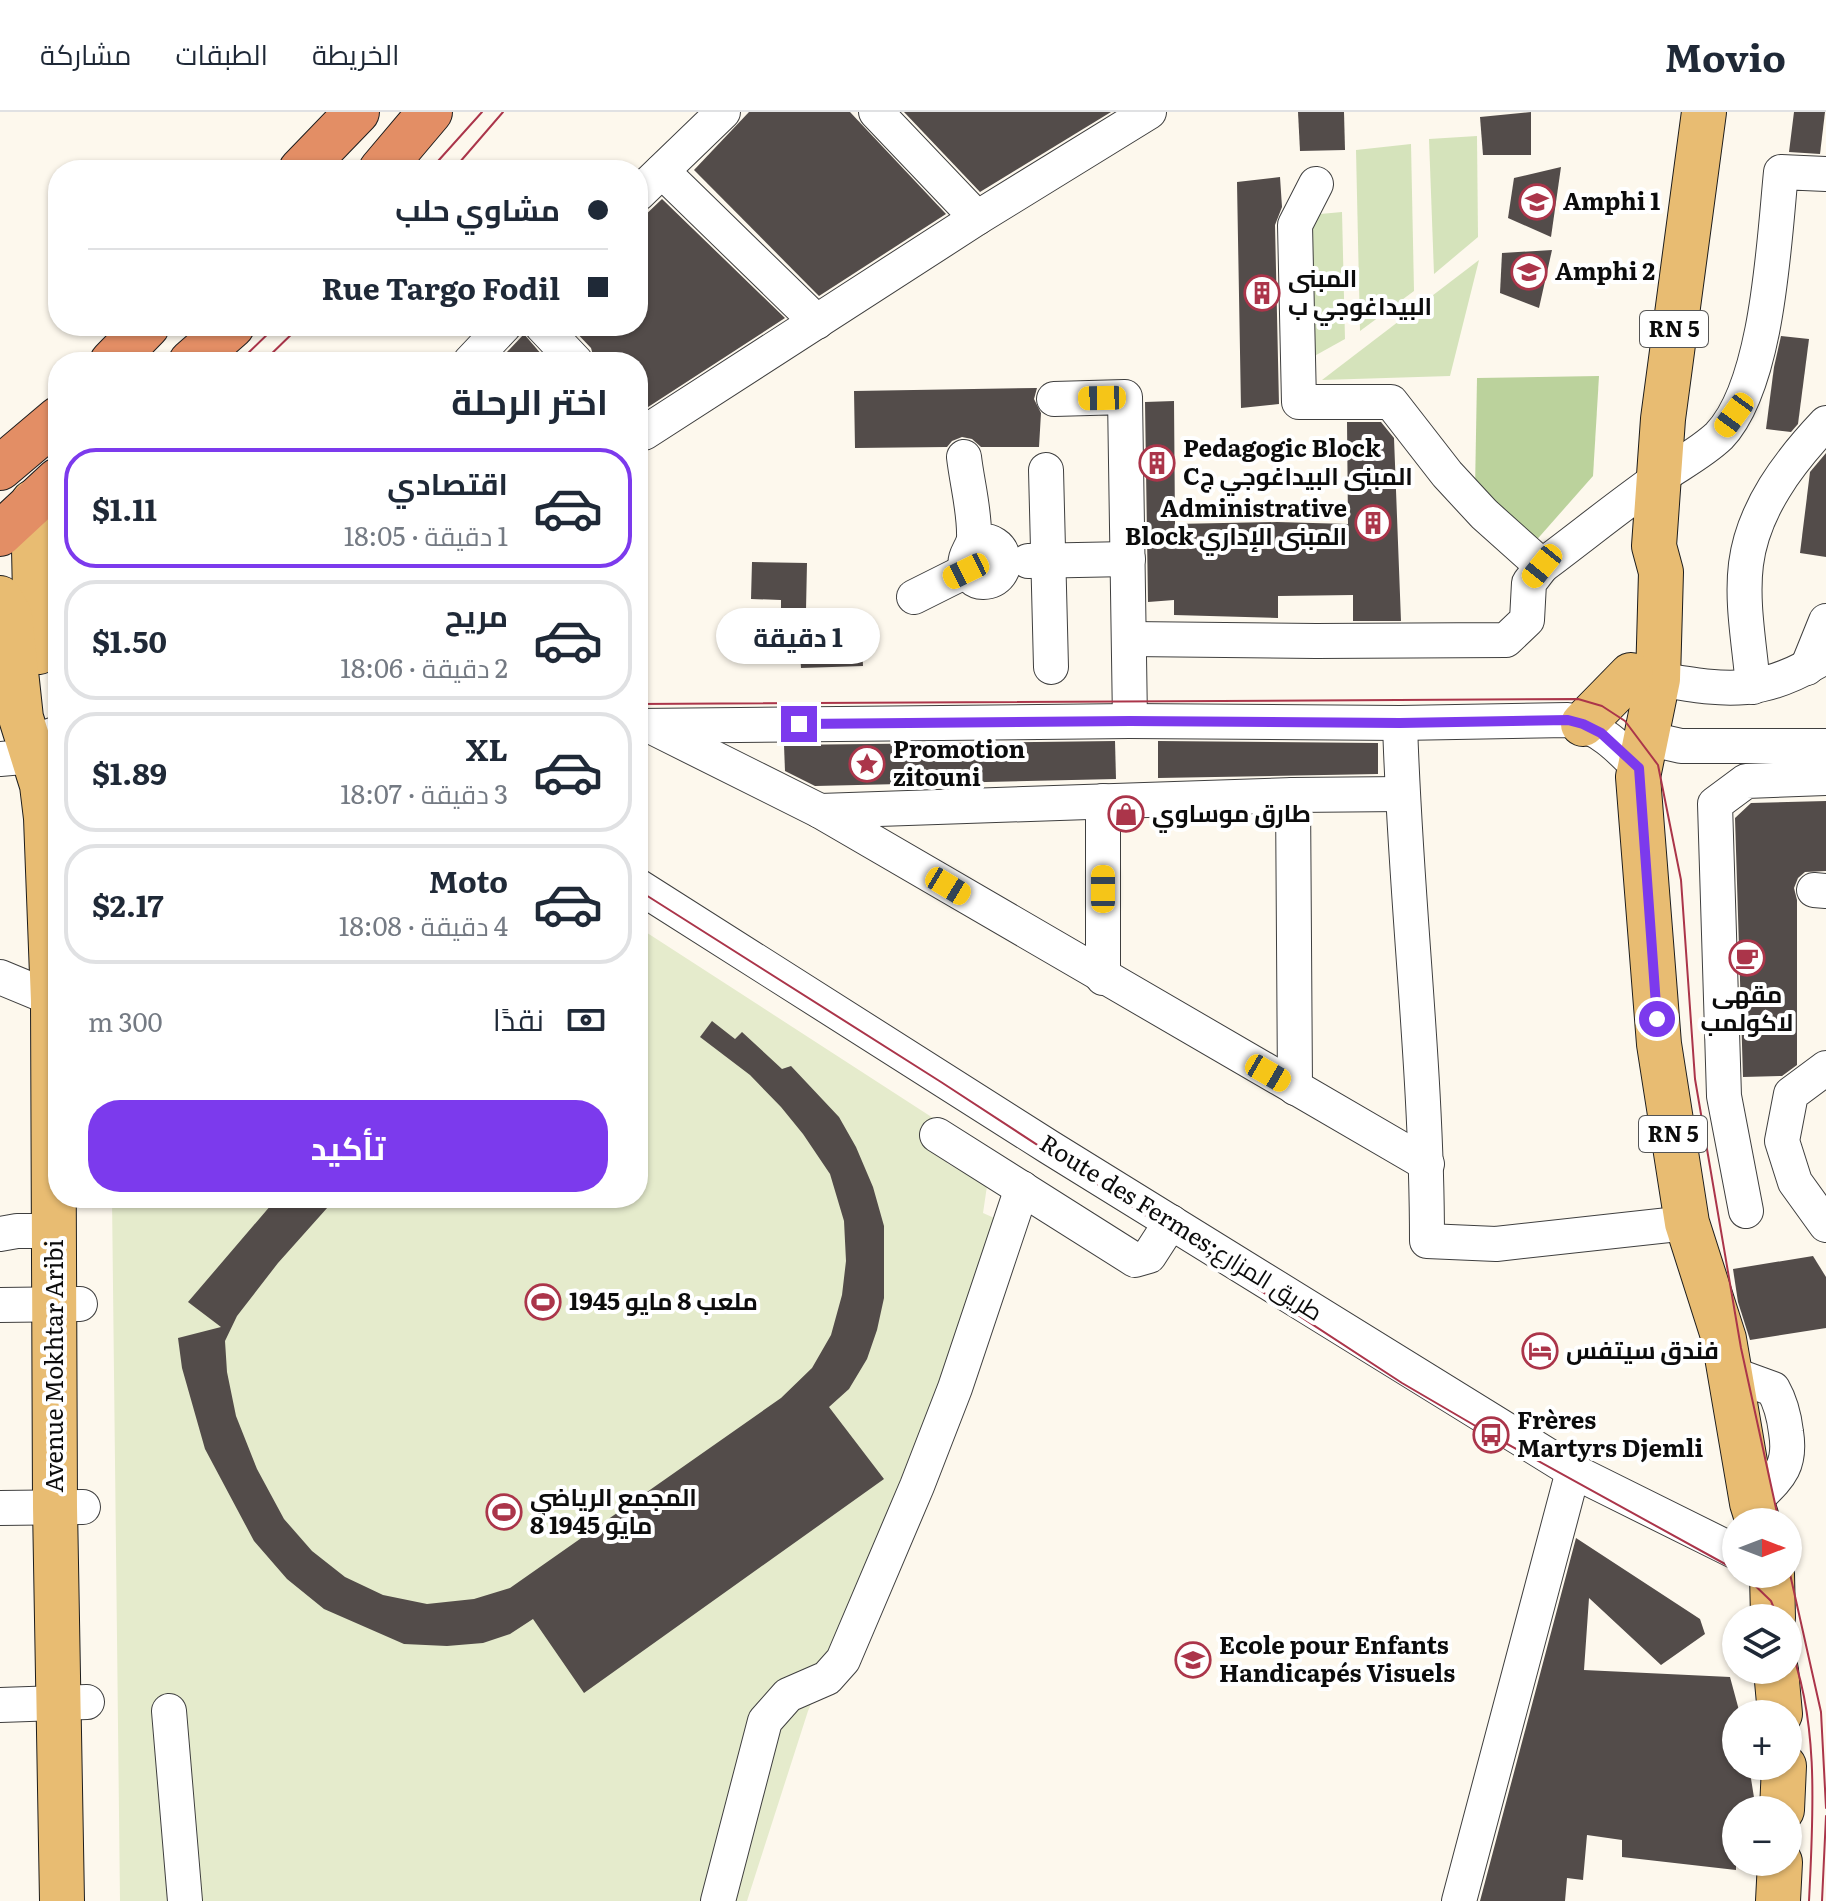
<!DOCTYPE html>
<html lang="ar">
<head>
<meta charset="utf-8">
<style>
  :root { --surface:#fff; --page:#f2f2f3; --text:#1f2937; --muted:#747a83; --line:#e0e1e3; --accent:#7c3aed }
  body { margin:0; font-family:Literata,Cairo,serif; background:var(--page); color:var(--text); direction:rtl; height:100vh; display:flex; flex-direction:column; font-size:30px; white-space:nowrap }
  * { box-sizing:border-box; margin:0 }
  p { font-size:26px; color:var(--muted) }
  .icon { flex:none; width:44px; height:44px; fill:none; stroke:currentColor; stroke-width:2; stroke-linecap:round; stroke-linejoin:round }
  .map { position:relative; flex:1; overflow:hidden; direction:ltr }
  .panel { position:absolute; left:48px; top:240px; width:600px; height:856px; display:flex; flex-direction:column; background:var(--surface); border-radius:32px; box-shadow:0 2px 6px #0004; direction:rtl }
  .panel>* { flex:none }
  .hud { position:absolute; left:48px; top:48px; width:600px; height:176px; border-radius:32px; box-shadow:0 2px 6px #0004; direction:rtl; display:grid; align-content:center; height:176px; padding:0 40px; background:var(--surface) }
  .needle { width:52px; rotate:90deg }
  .fabs { position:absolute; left:1722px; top:1396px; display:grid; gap:16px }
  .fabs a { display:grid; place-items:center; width:80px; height:80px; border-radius:50%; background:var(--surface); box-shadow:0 2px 6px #0004; font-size:40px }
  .end { position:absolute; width:36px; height:36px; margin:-18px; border:10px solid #7c3aed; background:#fff; box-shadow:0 0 0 4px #fff }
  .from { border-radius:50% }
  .bubble { position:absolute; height:56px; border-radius:28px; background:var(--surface); box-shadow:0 2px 6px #0004; font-size:26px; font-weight:700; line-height:56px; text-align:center; direction:rtl }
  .car { position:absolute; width:24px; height:48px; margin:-24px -12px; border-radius:10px; box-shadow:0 0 6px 2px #0007; background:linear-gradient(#f5c518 24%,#345 0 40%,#f5c518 0 76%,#345 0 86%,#f5c518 0) }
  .hud b { display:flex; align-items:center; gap:28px; height:76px; font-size:30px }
  .hud b+b { border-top:2px solid var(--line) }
  .hud i { width:20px; height:20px; background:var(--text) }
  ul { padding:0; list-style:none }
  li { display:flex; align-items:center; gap:24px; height:120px; margin:0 16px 12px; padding:0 24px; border:4px solid var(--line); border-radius:32px }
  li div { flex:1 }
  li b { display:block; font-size:30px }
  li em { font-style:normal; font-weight:700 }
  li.on { border-color:var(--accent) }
  li>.icon { width:72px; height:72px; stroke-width:1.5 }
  h2 { padding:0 40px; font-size:36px; line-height:96px }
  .pay { display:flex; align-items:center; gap:20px; height:88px; padding:0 40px; font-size:30px }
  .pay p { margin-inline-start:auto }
  .button { display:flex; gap:16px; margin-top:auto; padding:16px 40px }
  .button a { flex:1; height:92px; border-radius:32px; background:var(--accent); color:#fff; font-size:32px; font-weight:700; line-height:92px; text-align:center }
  header { display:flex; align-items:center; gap:48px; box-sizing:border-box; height:112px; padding:0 40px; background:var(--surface); border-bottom:2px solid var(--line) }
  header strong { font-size:38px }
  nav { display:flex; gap:44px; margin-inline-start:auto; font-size:28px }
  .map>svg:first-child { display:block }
  .green { fill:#d5e3bb }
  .forest { fill:#bbd29c }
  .pitch { fill:#e5ebcc }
  .building { fill:#534c4a }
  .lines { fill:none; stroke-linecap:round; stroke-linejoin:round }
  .minor-casing { stroke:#3f3f3f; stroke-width:36 }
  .major-casing { stroke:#1d1d1d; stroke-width:46 }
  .highway-casing { stroke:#1d1d1d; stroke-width:46 }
  .minor { stroke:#fff; stroke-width:34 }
  .major { stroke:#e8bc72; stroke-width:44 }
  .highway { stroke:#e38e65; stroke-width:44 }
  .tram { stroke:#ab354a; stroke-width:2 }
  .route { stroke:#7c3aed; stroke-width:10 }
  .labels { text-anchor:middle; stroke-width:8; stroke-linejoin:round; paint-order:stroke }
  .shield { fill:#fff; stroke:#555; stroke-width:2 }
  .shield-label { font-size:22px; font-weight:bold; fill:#0c0c0c }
  .poi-label { font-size:24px; font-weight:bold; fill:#0c0c0c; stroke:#fff; text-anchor:start }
  .street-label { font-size:24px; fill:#0c0c0c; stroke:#fff }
</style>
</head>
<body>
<header>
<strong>Movio</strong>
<nav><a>الخريطة</a><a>الطبقات</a><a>مشاركة</a></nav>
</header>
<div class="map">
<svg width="1826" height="1789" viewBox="0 0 1826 1789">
  <rect width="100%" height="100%" fill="#fdf8ed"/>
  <g class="green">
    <polygon points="1477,24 1478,125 1434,162 1429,27"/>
    <polygon points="1411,32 1414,179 1360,219 1356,38"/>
    <polygon points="1342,100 1345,227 1309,247 1309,103"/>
    <polygon points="1479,148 1450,264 1322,268"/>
  </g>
  <polygon class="forest" points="1599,264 1593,364 1533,432 1475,378 1477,266"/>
  <polygon class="pitch" points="638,815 947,1015 947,1051 987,1074 983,1101 1001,1109 947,1271 808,1599 747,1789 120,1789 112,1086 638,1086"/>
  <g class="building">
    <polygon points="749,0 850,0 946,102 819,184 694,58"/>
    <polygon points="904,0 1111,0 980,80"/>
    <polygon points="1298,0 1344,0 1345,38 1300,39"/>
    <polygon points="1531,0 1531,43 1483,43 1480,5"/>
    <polygon points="1794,0 1825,0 1820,42 1789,40"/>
    <polygon points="1561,55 1551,125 1508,106 1514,66"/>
    <polygon points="1280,65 1282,95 1275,113 1279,292 1241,296 1237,70"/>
    <polygon points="662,87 785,206 645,297 638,296 638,250 595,250 591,236 570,214 638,214 638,110"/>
    <polygon points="1552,138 1539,196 1500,181 1502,141"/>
    <polygon points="524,222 548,250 498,250 506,241"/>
    <polygon points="1781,224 1809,227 1798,312 1791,320 1766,317 1774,255"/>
    <polygon points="1037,276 1034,287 1041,301 1039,335 981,335 972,327 962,325 952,329 947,335 855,336 854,279"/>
    <polygon points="1174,289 1175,412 1277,410 1348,412 1347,310 1381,310 1394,326 1401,509 1353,509 1353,483 1278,484 1278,506 1174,503 1174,488 1148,490 1145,290"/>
    <polygon points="1826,341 1826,445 1800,441 1810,360"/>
    <polygon points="752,450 807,451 806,498 821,499 821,510 861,511 863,554 801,556 799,524 781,524 781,488 751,487"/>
    <polygon points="1115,629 1116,667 815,674 785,659 784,633"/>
    <polygon points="1158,629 1378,631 1378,662 1158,666"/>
    <polygon points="1826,689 1826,759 1805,760 1798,766 1794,776 1797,788 1797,953 1782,964 1743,965 1735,706 1751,691"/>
    <polygon points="712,909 735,927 742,920 782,957 791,954 839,1005 856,1035 873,1075 884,1114 884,1186 877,1218 867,1247 849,1277 829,1295 884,1367 584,1581 533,1507 510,1522 483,1531 447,1534 404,1532 324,1497 287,1467 254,1429 205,1337 182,1256 178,1226 221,1215 188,1190 277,1086 336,1086 278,1151 237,1204 225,1229 227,1260 236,1304 257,1357 284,1407 312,1439 345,1465 383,1483 427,1492 474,1487 510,1476 781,1286 812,1256 831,1223 842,1183 846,1149 844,1109 830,1062 803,1022 781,995 750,963 700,925"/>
    <polygon points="1813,1144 1826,1165 1826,1216 1750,1228 1738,1190 1733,1157"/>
    <polygon points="1576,1426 1700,1507 1705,1522 1661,1553 1589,1486 1584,1558 1730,1565 1740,1602 1736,1602 1736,1654 1749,1654 1756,1698 1736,1698 1736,1758 1622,1745 1622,1728 1587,1723 1583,1768 1567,1766 1565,1789 1480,1789"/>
  </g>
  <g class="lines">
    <defs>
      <g id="minor">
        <polyline points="876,0 977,106"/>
        <polyline points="662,59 817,210"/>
        <path d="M1316 72 1295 113 1299 290H1391L1447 362 1484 402 1542 454C1581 425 1619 394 1659 366 1679 352 1701 341 1719 324 1768 273 1774 130 1781 60L1826 62"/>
        <polyline points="638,82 723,0"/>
        <polyline points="542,214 576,250"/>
        <polyline points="470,250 504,214"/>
        <polyline points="1054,287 1125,285 1130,609"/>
        <polyline points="638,315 644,321 977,106 1149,0"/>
        <path d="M964 345C967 371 975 400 974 426 973 436 963 444 966 455 968 463 974 470 983 470 1014 469 1009 421 974 430"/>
        <polyline points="1046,358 1051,555"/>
        <polyline points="1028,449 1128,447"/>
        <polyline points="914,485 966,459"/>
        <polyline points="1130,527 1316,529 1506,528 1527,508 1529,471 1542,454"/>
        <polyline points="1807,556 1826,509"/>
        <path d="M1635 564C1716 575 1752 591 1826 544"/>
        <path d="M1753 575C1750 535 1741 492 1746 452 1753 397 1789 350 1826 311"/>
        <path d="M1400 611C1405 784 1427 956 1427 1129L1496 1132 1687 1111"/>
        <path d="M638 614 1130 609 1400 611 1568 608C1599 615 1618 634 1639 656"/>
        <polyline points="654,616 820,699 1427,1052"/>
        <polyline points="1646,626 1681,634 1826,634"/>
        <polyline points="29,631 58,621"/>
        <polyline points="0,647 34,644"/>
        <polyline points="1293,683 1295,976"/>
        <polyline points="820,699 1293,683 1402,682"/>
        <polyline points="638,774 1049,1035 1573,1359 1736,1440"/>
        <polyline points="1814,778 1826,779"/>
        <polyline points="0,865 58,889"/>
        <polyline points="1103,866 1103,689"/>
        <polyline points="1826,956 1791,982 1782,1029 1795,1070 1826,1113"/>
        <polyline points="937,1023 1135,1148 1149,1144 1171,1110"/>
        <polyline points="1746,1099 1724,984 1715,692 1746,669 1826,666"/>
        <polyline points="0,1122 17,1119 54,1119"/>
        <polyline points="0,1193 80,1192"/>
        <path d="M1729 1261 1773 1277C1781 1291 1784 1303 1786 1320 1792 1357 1777 1366 1752 1391"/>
        <polyline points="0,1396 83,1395"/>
        <polyline points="0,1593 87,1590"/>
        <polyline points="169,1599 185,1789"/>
        <polyline points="718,1789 765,1609 788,1583 827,1566 843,1548 917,1374 955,1276 1022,1076"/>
        <polyline points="1459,1789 1573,1359"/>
      </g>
      <g id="major">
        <polyline points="1704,0 1663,307 1654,434 1661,460 1658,567 1638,665 1659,932 1687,1111 1724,1227 1752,1391 1758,1410"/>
        <polyline points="33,390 35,483 39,540"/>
        <polyline points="0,486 10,504 21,606 42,673 46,706 53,889 55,1395 62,1789"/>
        <polyline points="1583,612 1631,563"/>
        <polyline points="1772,1462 1773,1506"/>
        <polyline points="1776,1558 1780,1602"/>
        <polyline points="1782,1698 1784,1654"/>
        <polyline points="1778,1789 1780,1750"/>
      </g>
      <g id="highway">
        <polyline points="301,58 357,0"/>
        <polyline points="381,58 430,0"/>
        <polyline points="112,250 147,214"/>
        <polyline points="191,250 232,214"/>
        <polyline points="0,356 58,307"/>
        <polyline points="0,422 58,368"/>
      </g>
    </defs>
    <use href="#minor" class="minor-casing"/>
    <use href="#major" class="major-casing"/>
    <use href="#highway" class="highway-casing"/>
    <use href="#minor" class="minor"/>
    <use href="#major" class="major"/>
    <use href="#highway" class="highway"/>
    <g class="tram">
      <polyline points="430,58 482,0"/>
      <polyline points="453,58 503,0"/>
      <polyline points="239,250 276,214"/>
      <polyline points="263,250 300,214"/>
      <polyline points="638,592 1578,587 1602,594 1625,609 1658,653 1681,768 1695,967 1741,1236 1779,1410"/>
      <polyline points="638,778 941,970 1402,1271 1491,1323 1736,1458"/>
      <polyline points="1788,1453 1821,1600 1826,1696"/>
      <polyline points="1743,1462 1771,1489 1778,1506"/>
      <path d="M1788 1530C1820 1608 1813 1706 1809 1789"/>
      <polyline points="1822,1789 1826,1704"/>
    </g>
  </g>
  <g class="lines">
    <polyline class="route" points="799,612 1130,609 1400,611 1568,608 1583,612 1601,621 1639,656 1657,907"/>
  </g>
  <defs>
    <symbol id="university-ring" viewBox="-11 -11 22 22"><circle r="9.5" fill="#fff" stroke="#ab354a" stroke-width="1.5"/><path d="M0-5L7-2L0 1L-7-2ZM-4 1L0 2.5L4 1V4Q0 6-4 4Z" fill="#ab354a"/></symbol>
    <symbol id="building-ring" viewBox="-11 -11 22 22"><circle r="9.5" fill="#fff" stroke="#ab354a" stroke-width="1.5"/><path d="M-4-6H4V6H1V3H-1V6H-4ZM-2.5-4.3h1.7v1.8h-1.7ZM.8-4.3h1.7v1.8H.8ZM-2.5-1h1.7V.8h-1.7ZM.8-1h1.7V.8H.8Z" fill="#ab354a"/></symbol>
    <symbol id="sight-ring" viewBox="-11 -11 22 22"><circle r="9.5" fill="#fff" stroke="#ab354a" stroke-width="1.5"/><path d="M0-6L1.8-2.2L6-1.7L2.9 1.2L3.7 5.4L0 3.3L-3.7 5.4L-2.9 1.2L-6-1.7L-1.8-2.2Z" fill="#ab354a"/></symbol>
    <symbol id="shop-ring" viewBox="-11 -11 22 22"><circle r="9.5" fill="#fff" stroke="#ab354a" stroke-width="1.5"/><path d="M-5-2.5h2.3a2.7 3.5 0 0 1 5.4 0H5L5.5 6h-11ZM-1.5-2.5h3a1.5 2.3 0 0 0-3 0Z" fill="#ab354a"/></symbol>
    <symbol id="cafe-ring" viewBox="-11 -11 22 22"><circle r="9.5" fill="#fff" stroke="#ab354a" stroke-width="1.5"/><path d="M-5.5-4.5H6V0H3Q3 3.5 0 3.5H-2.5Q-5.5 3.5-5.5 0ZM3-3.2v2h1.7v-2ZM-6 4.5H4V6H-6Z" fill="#ab354a"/></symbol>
    <symbol id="stadium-ring" viewBox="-11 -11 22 22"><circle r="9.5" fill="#fff" stroke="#ab354a" stroke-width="1.5"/><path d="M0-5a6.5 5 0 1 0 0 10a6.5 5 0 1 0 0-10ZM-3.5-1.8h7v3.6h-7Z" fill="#ab354a"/></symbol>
    <symbol id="hotel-ring" viewBox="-11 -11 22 22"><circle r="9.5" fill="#fff" stroke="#ab354a" stroke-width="1.5"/><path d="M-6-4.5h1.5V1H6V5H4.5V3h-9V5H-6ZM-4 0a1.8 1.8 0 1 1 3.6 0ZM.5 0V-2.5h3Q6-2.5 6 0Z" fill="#ab354a"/></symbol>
    <symbol id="bus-ring" viewBox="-11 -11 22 22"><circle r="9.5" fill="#fff" stroke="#ab354a" stroke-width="1.5"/><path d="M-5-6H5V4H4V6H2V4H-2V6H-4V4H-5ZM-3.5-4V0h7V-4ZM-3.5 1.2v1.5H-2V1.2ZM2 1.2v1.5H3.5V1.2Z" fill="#ab354a"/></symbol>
    <symbol id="school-ring" viewBox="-11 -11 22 22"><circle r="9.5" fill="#fff" stroke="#ab354a" stroke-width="1.5"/><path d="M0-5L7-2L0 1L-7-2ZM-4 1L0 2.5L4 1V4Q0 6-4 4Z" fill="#ab354a"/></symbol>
  </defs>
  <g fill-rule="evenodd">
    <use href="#university-ring" x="1517" y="70" width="40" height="40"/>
    <use href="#university-ring" x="1509" y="140" width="40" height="40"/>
    <use href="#building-ring" x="1242" y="161" width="40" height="40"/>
    <use href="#building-ring" x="1137" y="331" width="40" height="40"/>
    <use href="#building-ring" x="1353" y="391" width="40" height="40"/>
    <use href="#sight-ring" x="847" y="632" width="40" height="40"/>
    <use href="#shop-ring" x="1106" y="682" width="40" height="40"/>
    <use href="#cafe-ring" x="1727" y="826" width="40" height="40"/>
    <use href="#stadium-ring" x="523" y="1170" width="40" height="40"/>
    <use href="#hotel-ring" x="1520" y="1219" width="40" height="40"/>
    <use href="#bus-ring" x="1471" y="1303" width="40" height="40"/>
    <use href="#stadium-ring" x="484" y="1380" width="40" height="40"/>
    <use href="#school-ring" x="1173" y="1528" width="40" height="40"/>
  </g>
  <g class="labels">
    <g class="shield">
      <rect x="1640" y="199" width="68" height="36" rx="6"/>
      <rect x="1639" y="1004" width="68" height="36" rx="6"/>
    </g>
    <g class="shield-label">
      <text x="1674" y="225">RN 5</text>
      <text x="1673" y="1030">RN 5</text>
    </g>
    <g class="poi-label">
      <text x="1563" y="98">Amphi 1</text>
      <text x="1555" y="168">Amphi 2</text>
      <text x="1288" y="175">المبنى<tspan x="1288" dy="28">البيداغوجي ب</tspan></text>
      <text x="1183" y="345">Pedagogic Block<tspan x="1183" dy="28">Cالمبنى البيداغوجي ج</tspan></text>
      <text x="1347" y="405" text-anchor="end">Administrative<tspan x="1347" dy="28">Block المبنى الإداري</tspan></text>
      <text x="893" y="646">Promotion<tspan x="893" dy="28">zitouni</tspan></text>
      <text x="1152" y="710">طارق موساوي</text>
      <text x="1747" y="891" text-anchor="middle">مقهى<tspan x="1747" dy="28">لاكولمب</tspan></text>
      <text x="569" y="1198">ملعب 8 مايو 1945</text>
      <text x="1566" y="1247">فندق سيتفس</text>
      <text x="1517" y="1317">Frères<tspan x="1517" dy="28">Martyrs Djemli</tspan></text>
      <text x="530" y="1394">المجمع الرياضي<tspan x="530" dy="28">8 مايو 1945</tspan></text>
      <text x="1219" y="1542">Ecole pour Enfants<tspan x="1219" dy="28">Handicapés Visuels</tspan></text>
    </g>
    <g class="street-label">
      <text transform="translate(1181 1116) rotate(32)" y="8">Route des Fermes;طريق المزارع</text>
      <text transform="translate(55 1254) rotate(-90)" y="8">Avenue Mokhtar Aribi</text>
    </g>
  </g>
</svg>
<div class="fabs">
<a><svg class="needle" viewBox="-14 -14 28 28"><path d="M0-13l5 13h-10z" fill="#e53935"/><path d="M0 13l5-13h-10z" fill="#747a83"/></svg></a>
<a><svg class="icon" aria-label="layers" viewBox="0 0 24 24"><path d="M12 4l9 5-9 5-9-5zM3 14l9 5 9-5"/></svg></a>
<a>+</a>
<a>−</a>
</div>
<i class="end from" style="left:1657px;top:907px"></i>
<i class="end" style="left:799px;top:612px"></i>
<div class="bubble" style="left:716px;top:496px;width:164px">1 دقيقة</div>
<i class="car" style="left:1102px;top:286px;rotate:269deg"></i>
<i class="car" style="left:1734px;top:303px;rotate:216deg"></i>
<i class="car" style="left:1542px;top:454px;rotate:219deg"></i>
<i class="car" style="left:966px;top:459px;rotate:244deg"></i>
<i class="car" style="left:948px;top:774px;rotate:121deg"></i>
<i class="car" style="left:1103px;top:777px;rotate:0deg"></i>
<i class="car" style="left:1268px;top:961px;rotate:120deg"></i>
<div class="hud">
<b><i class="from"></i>مشاوي حلب</b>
<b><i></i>Rue Targo Fodil</b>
</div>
<section class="panel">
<h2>اختر الرحلة</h2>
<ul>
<li class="on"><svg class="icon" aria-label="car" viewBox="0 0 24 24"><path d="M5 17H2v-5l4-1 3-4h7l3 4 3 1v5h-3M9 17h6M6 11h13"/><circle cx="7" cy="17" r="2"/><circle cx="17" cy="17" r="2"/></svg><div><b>اقتصادي</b><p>1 دقيقة · 18:05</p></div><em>$1.11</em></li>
<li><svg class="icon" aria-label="car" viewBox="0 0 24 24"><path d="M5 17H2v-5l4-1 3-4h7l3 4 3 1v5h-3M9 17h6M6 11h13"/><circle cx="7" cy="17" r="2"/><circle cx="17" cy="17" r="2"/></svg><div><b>مريح</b><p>2 دقيقة · 18:06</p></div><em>$1.50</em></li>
<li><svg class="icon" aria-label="car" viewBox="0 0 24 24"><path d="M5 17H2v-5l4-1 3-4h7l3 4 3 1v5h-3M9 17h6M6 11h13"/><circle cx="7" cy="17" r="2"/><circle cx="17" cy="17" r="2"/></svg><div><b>XL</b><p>3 دقيقة · 18:07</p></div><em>$1.89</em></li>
<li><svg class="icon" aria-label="car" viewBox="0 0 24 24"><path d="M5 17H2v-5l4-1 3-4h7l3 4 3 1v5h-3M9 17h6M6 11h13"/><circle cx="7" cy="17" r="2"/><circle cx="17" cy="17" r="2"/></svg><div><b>Moto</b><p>4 دقيقة · 18:08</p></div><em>$2.17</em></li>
</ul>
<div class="pay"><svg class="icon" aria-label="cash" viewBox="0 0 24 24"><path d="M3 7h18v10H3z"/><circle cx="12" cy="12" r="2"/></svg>نقدًا<p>300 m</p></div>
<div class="button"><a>تأكيد</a></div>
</section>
</div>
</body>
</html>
